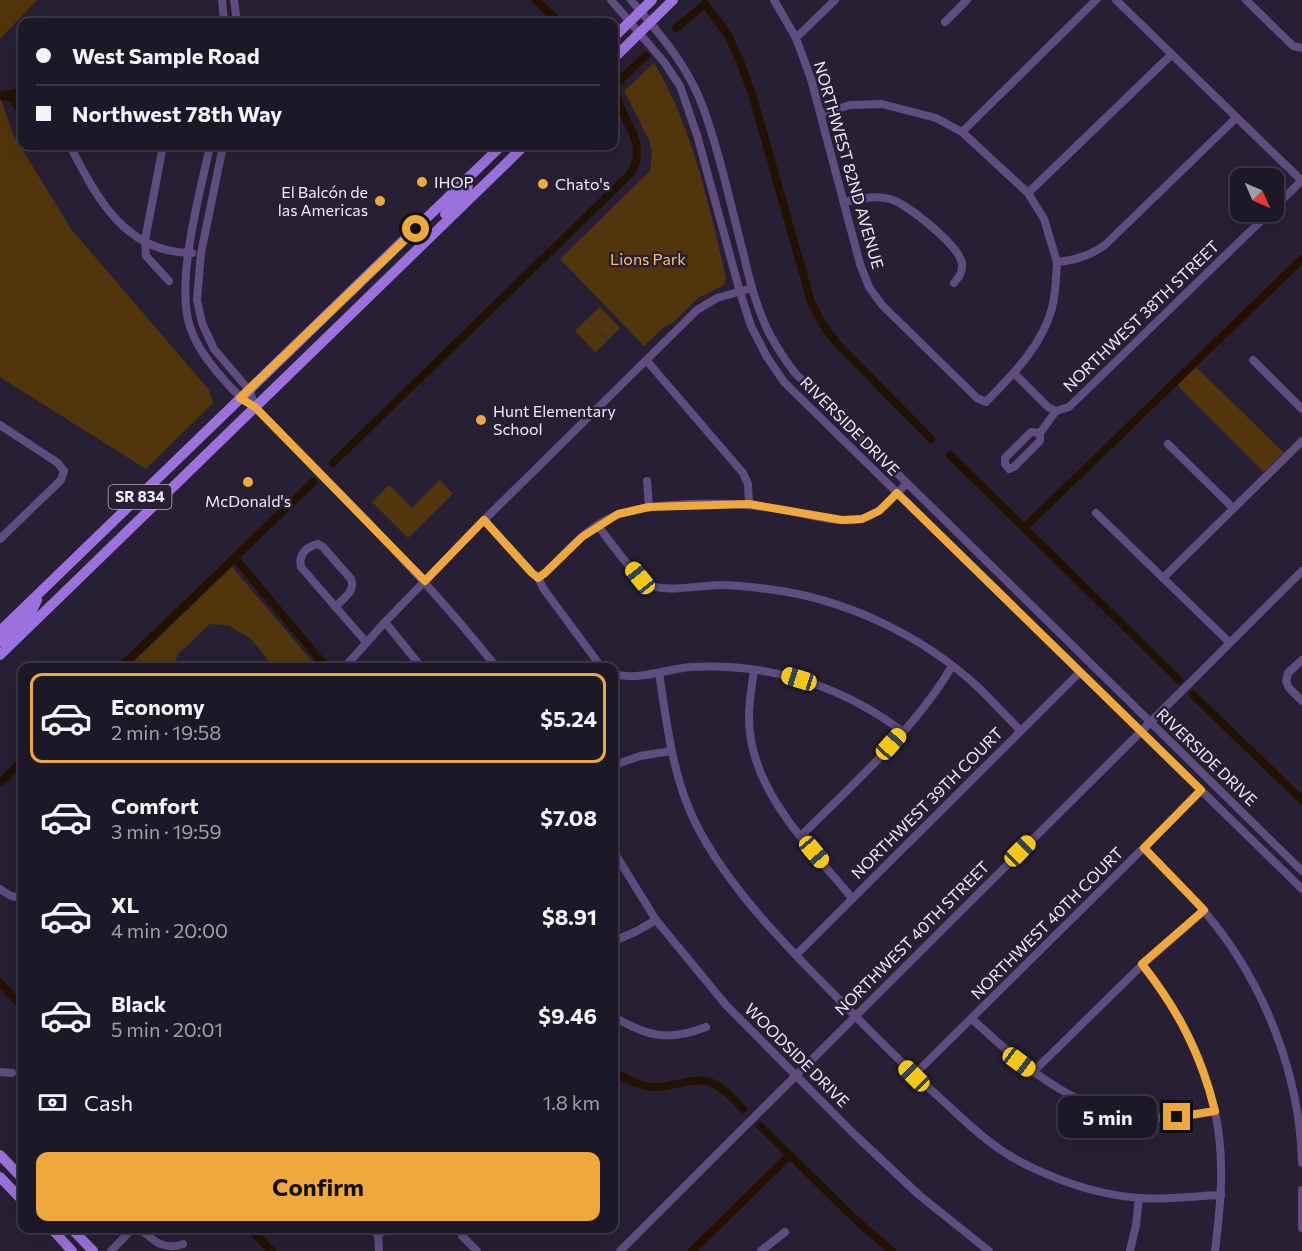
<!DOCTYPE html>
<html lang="en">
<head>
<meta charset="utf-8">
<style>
  :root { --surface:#1d1827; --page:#2a2533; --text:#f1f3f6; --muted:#a0a0a7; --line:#3b3744; --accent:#eea83c }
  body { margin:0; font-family:Commissioner,sans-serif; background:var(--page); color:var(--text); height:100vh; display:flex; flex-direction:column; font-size:22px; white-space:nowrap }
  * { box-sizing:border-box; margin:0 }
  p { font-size:20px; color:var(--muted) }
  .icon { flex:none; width:33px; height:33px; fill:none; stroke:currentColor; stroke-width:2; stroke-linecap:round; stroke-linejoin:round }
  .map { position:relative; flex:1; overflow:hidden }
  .side { position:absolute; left:18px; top:663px; width:600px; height:570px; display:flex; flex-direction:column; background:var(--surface); border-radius:12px; box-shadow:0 6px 24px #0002,0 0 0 2px var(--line) }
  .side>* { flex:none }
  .banner { position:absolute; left:18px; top:18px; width:600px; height:132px; border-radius:12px; box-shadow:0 6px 24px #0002,0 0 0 2px var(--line); display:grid; align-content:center; height:132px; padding:0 18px; background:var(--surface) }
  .needle { width:39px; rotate:135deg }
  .buttons { position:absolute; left:1230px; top:168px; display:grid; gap:12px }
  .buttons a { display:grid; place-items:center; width:54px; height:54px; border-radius:12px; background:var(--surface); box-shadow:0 6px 24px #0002,0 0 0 2px var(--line); font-size:30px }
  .end { position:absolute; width:27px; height:27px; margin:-14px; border:8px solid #eea83c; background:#111; box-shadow:0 0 0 3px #111 }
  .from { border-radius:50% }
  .bubble { position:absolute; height:42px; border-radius:12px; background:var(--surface); box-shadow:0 6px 24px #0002,0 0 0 2px var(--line); font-size:20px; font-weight:700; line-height:42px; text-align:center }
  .car { position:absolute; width:18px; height:36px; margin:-18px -9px; border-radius:8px; box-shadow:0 0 4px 2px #0007; background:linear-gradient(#f5c518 24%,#345 0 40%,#f5c518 0 76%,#345 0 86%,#f5c518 0) }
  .banner b { display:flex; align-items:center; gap:21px; height:57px; font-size:22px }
  .banner b+b { border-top:2px solid var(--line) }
  .banner i { width:15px; height:15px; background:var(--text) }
  ul { padding:10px 0 0; list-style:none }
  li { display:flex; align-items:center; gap:18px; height:90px; margin:0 12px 9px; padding:0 6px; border:3px solid transparent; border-radius:12px }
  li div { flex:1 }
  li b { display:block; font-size:22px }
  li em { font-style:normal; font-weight:700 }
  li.current { border-color:var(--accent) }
  li>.icon { width:54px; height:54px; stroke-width:1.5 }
  .pay { display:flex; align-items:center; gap:15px; height:66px; padding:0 18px; font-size:22px }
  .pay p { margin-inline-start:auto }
  .button { display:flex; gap:12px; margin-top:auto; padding:12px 18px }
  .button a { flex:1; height:69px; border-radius:12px; background:var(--accent); color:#111; font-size:24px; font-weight:700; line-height:69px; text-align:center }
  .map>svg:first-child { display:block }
  .green { fill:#51360b }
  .water { fill:#231100 }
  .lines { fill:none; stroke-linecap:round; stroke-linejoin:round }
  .canal { stroke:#231100; stroke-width:8 }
  .minor { stroke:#5f4d80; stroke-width:8 }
  .major { stroke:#9b72dd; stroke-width:10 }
  .route { stroke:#eea83c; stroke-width:8 }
  .poi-dot { fill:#eea83c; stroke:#272034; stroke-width:2 }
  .labels { text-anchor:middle; stroke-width:5; stroke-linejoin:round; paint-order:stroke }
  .shield { fill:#272034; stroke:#b3aebd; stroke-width:1.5 }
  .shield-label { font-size:15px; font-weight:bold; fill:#efebf8 }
  .street-label { font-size:16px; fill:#efebf8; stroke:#272034 }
  .poi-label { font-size:16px; fill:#efebf8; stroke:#272034; text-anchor:start }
  .park-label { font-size:16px; fill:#fdbf6a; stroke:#272034 }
</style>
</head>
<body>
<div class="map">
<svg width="1302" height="1251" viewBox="0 0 1302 1251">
  <rect width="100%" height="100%" fill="#272034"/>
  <g class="green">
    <polygon points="0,0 37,0 0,39"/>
    <path d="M654 63C693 128 709 206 726 278L724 285 698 298 675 321 664 327 644 346 560 259 650 171 652 152 649 140 624 91Z"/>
    <polygon points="0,97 13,134 71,229 209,390 213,403 146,469 0,377"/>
    <polygon points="600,307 620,328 608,340 587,319"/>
    <polygon points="587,319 608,341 595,352 575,331"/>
    <polygon points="1195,366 1284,453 1264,472 1176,384"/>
    <polygon points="440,480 453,494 408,538 372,502 389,485 412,508"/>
    <polygon points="232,567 317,667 274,667 251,639 228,625 210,624 178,654 173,667 128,667"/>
  </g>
  <polygon class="water" points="22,87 22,109 15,110 10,102 0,100 0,92"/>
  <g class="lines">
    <g class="canal">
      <polyline points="536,0 559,22"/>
      <polyline points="676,28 705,4 728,35 740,61 753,97 811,302 823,325 835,341 931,439"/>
      <polyline points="614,85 646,56"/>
      <polyline points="950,455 1179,680"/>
      <path d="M333 463 631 173C651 139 615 116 614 82"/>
      <polyline points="1025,527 1302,259"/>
      <polyline points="235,558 327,668"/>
      <polyline points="120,668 313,482"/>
      <polyline points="1193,695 1302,800"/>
      <polyline points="0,783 22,761"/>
      <polyline points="0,983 22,1006"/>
      <path d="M614 1072C627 1079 642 1088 658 1087 675 1086 694 1077 710 1082 723 1087 733 1099 743 1109"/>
      <polyline points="760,1126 857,1221 892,1251"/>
      <polyline points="249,1228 272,1251"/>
      <polyline points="692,1251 790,1155"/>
    </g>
    <g class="minor">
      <polyline points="222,0 224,22"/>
      <polyline points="234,0 237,22"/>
      <polyline points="611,0 664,62 680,86 697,135 740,292 751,326 767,357 784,382 1302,889"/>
      <path d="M631 0C658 32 685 62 701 102 719 149 731 207 744 256 749 279 755 301 764 322 772 341 783 357 795 373L1302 871"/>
      <path d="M774 0 796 38 811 79 860 264 869 287 882 305 977 398 986 402C1013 374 1042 346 1052 308 1056 293 1056 277 1057 262 1076 260 1089 256 1105 245L1236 118"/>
      <polyline points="1116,0 1302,181"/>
      <polyline points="1246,0 1293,46 1302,48"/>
      <polyline points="945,22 967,0"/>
      <polyline points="796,38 835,0"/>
      <polyline points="821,114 850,105 882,104 936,118 962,132 1028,193 1044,219 1057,262"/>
      <polyline points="962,132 1096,0"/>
      <path d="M70 146C97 198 125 253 192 253"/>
      <polyline points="163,146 145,240 146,256 169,281"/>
      <path d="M210 146C200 193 175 281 190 327 196 345 206 359 218 373 230 387 239 398 255 407 338 492 423 574 497 668"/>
      <polyline points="223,146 201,253 197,300 202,323 214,349 249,390 255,406"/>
      <polyline points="1028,193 1171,55"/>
      <path d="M844 202C860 199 875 195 890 199 908 204 958 245 962 263 963 272 959 277 954 283"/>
      <polyline points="1274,208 1302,180"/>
      <polyline points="1253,360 1302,409"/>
      <polyline points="647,361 743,473 748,484 749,504"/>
      <polyline points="1014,373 1048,407 1056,411 1069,407 1270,212"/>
      <polyline points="0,425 58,463 64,471 61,480 0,539"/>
      <polyline points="1040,433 1031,432 1005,458 1005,464 1009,469 1014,467 1040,441 1040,433 1056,411"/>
      <polyline points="1168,444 1233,508"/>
      <polyline points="647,481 649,508"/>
      <polyline points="1096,513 1229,642"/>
      <polyline points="484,520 532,573 538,577 543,588 602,668"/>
      <path d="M598 526C609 540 637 581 653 586 671 592 701 585 721 585 736 585 752 587 767 589 844 598 922 635 979 688 993 702 1007 717 1021 731"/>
      <path d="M538 577 545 573C567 552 590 523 620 514 661 500 736 502 779 509 805 513 835 524 861 519 880 515 894 496 907 483"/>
      <polyline points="1163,578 1302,441"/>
      <path d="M335 607C343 599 356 591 351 579L323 547 318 544C306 547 298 554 301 567L366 642"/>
      <polyline points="385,622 422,668"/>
      <polyline points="1302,660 1288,673 1286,681 1289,688 1302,701"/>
      <polyline points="344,668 385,622 484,520 697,310 717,298 752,288"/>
      <path d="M754 670C752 685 749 701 749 716 748 789 810 847 852 898"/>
      <path d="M659 673C667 724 672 775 695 822 733 899 810 969 869 1030 896 1057 923 1083 951 1108 975 1131 1000 1153 1031 1167 1064 1183 1102 1195 1139 1198 1166 1200 1194 1196 1221 1195"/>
      <path d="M614 674C640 681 665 669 691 667 770 663 839 684 902 731"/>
      <polyline points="614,765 640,756 671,751"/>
      <path d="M801 836C852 785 916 728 952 666"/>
      <path d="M1144 848C1164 869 1185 889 1204 911 1263 980 1300 1073 1302 1163"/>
      <polyline points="614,852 656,920 726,1005 853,1133 919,1195 989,1251"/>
      <polyline points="0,889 11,896 22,898"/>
      <polyline points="22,916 22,929"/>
      <polyline points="614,941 637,931 656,920"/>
      <polyline points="796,955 1080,672"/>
      <path d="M1142 965C1189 1022 1221 1093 1221 1169 1222 1196 1218 1224 1215 1251"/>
      <path d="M614 1017C647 1036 668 1042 706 1027"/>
      <path d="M972 1019C1034 1076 1087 1123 1178 1117 1190 1116 1203 1113 1215 1111"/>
      <polyline points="0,1072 12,1073"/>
      <polyline points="1033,1072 1142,965 1204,911"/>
      <polyline points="914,1075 1201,791"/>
      <polyline points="1302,1190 1302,1228"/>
      <path d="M140 1228C153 1241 164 1251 183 1244"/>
      <polyline points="366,1228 378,1234 379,1251"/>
      <polyline points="461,1228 462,1236 477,1251"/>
      <polyline points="378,1234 391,1228"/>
      <polyline points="111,1251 133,1228"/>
      <polyline points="620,1251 1302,571"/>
      <polyline points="761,1251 785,1232"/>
      <polyline points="1130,1251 1136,1225 1139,1198"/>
    </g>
    <g class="major">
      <polyline points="614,37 652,0"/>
      <polyline points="614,58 673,0"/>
      <polyline points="445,214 467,191 469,177"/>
      <polyline points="0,631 501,146"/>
      <polyline points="0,642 31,613 37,600"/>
      <polyline points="0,655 524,146"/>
      <polyline points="0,1155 22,1178"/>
      <polyline points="0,1177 22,1200"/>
      <polyline points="51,1228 72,1251"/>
      <polyline points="71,1228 93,1251"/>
    </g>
  </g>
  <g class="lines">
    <path class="route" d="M416 229 240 398 255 407 425 581 484 520 532 573 538 578 545 573 582 537 618 514 649 507 749 504 842 520 862 519 879 511 897 493 1201 790 1144 848 1204 910 1142 964C1178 1010 1201 1054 1215 1111L1177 1117"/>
  </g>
  <g class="poi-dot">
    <circle cx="422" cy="182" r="6"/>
    <circle cx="543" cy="184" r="6"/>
    <circle cx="380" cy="201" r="6"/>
    <circle cx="481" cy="420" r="6"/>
    <circle cx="248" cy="482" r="6"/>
  </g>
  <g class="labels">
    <rect class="shield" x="108.5" y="485" width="63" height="24" rx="4.5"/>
    <g class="shield-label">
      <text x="140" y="502">SR 834</text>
    </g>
    <g class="street-label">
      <text transform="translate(849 165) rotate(74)" y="6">NORTHWEST 82ND AVENUE</text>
      <text transform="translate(1141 316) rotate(-44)" y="6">NORTHWEST 38TH STREET</text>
      <text transform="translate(850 426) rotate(45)" y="6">RIVERSIDE DRIVE</text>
      <text transform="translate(1207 757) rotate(44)" y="6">RIVERSIDE DRIVE</text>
      <text transform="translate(927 803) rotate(-45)" y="6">NORTHWEST 39TH COURT</text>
      <text transform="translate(1047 923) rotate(-45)" y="6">NORTHWEST 40TH COURT</text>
      <text transform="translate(912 938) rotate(-45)" y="6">NORTHWEST 40TH STREET</text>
      <text transform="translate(797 1055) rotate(45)" y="6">WOODSIDE DRIVE</text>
    </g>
    <g class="poi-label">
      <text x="434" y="188">IHOP</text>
      <text x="555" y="190">Chato's</text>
      <text x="368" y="198" text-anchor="end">El Balcón de<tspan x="368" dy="18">las Americas</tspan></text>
      <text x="493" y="417">Hunt Elementary<tspan x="493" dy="18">School</tspan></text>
      <text x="248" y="507" text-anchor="middle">McDonald's</text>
    </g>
    <g class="park-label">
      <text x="648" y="265">Lions Park</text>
    </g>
  </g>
</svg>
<div class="buttons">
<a><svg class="needle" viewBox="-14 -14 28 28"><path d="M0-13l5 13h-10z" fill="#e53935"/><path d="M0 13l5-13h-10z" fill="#a0a0a7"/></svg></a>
</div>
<i class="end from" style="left:416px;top:229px"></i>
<i class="end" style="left:1177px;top:1117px"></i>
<div class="bubble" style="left:1058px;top:1096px;width:99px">5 min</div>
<i class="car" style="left:640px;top:578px;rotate:321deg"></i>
<i class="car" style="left:799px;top:679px;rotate:287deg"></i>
<i class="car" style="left:891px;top:744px;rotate:42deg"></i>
<i class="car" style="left:1020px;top:851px;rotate:45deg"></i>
<i class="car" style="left:814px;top:852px;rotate:140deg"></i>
<i class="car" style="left:1019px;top:1062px;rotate:127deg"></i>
<i class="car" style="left:914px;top:1076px;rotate:315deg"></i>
<div class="banner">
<b><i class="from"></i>West Sample Road</b>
<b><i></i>Northwest 78th Way</b>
</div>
<section class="side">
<ul>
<li class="current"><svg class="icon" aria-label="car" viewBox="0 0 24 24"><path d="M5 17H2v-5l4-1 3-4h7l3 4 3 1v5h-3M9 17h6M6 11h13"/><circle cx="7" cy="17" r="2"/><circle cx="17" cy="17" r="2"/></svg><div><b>Economy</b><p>2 min · 19:58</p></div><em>$5.24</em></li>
<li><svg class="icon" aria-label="car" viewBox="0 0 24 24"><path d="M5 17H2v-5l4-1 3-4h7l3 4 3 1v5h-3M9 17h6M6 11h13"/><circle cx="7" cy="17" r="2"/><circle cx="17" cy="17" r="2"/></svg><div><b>Comfort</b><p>3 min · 19:59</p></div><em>$7.08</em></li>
<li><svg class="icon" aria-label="car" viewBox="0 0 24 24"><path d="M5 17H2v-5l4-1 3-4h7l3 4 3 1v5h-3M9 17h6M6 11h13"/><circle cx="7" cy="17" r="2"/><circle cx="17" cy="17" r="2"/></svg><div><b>XL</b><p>4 min · 20:00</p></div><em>$8.91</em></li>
<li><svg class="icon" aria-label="car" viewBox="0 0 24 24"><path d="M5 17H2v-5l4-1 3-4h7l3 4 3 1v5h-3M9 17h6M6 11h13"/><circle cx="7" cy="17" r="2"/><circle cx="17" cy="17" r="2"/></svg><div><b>Black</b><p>5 min · 20:01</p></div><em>$9.46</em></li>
</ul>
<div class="pay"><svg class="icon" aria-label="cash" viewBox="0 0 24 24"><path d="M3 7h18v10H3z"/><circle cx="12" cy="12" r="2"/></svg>Cash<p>1.8 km</p></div>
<div class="button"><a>Confirm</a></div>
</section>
</div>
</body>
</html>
